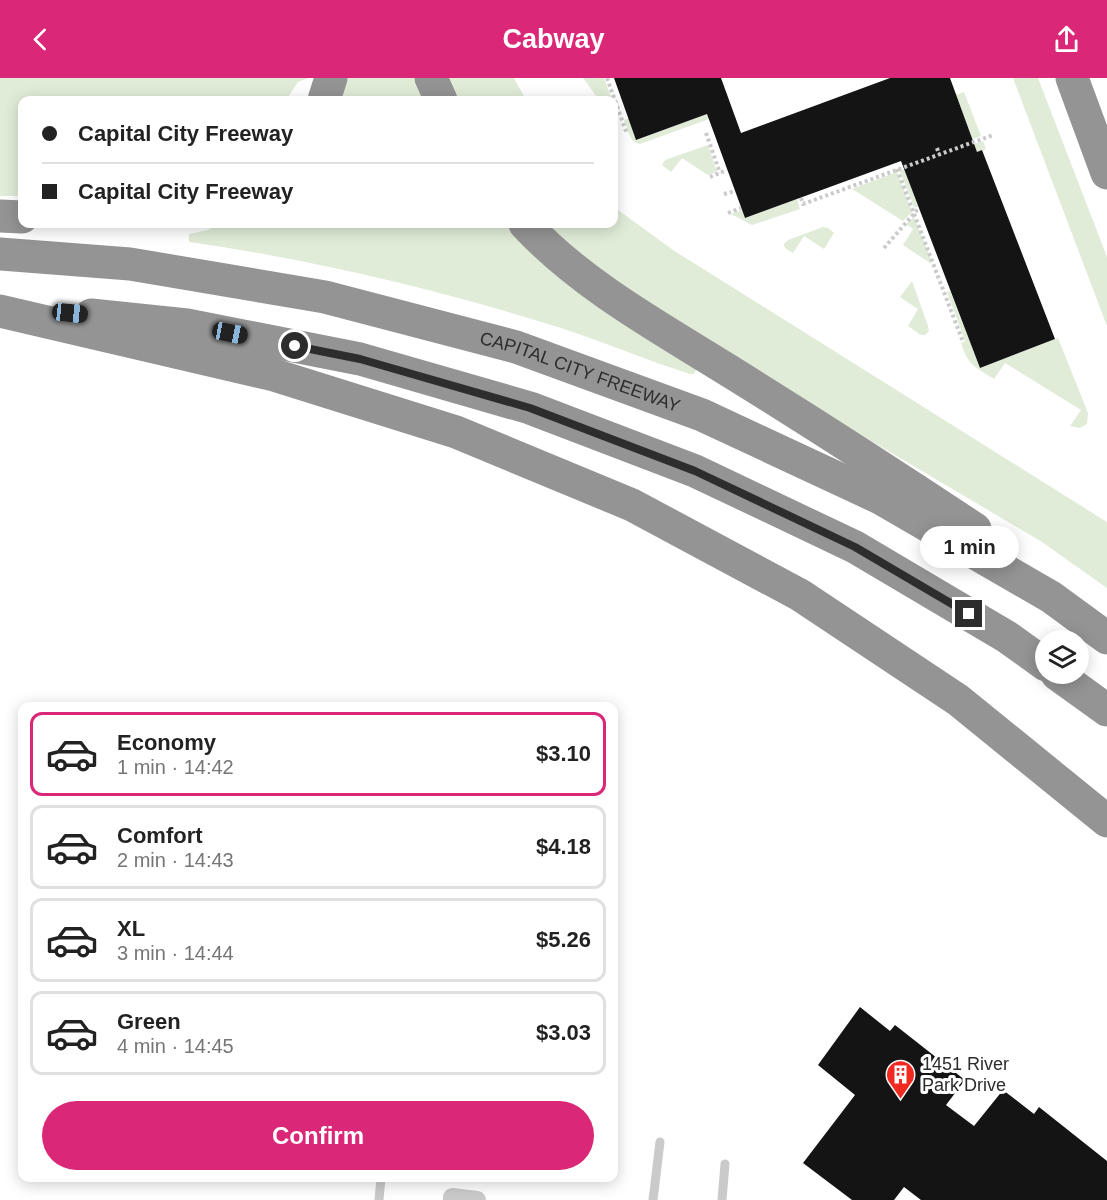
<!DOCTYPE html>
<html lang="en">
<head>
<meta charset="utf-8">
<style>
  :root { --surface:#fff; --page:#f2f2f2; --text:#222; --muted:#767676; --line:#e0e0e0; --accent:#db2777 }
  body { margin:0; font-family:Arial,sans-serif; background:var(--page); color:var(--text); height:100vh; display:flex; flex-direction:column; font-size:22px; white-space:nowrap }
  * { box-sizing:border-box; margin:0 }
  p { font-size:20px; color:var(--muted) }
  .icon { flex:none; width:33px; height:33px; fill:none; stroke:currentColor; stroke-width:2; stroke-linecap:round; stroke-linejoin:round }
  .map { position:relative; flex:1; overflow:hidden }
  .drawer { position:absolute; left:18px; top:624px; width:600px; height:480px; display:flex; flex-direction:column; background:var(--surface); border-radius:12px; box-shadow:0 3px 15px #0003 }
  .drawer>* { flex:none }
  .guide { position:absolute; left:18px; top:18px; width:600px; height:132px; border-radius:12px; box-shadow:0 3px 15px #0003; display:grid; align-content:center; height:132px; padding:0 24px; background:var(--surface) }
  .tools { position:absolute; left:1035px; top:552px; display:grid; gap:12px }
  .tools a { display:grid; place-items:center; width:54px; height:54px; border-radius:50%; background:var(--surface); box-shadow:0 3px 15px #0003; font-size:30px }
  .end { position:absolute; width:27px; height:27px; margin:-14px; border:8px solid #2d2d2d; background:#fff; box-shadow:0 0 0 3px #fff }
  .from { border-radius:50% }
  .bubble { position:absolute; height:42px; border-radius:21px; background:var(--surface); box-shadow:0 3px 15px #0003; font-size:20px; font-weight:700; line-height:42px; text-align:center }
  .car { position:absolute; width:18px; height:36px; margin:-18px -9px; border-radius:8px; box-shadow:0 0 4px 2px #0007; background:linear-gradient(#222 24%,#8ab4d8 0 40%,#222 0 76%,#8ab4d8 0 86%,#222 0) }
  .guide b { display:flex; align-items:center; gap:21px; height:57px; font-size:22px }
  .guide b+b { border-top:2px solid var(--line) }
  .guide i { width:15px; height:15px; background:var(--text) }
  ul { padding:10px 0 0; list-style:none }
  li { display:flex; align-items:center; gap:18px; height:84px; margin:0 12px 9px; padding:0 12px; border:3px solid var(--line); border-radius:12px }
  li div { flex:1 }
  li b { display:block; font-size:22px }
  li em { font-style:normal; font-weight:700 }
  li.selected { border-color:var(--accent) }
  li>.icon { width:54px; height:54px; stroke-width:1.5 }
  .button { display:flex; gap:12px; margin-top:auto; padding:12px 24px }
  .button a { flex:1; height:69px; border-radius:36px; background:var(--accent); color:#fff; font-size:24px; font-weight:700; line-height:69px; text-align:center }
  header { display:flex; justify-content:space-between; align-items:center; height:78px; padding:0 24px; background:var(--accent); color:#fff; font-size:27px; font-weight:700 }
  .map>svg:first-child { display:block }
  .green { fill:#e0ecd8 }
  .building { fill:#141414 }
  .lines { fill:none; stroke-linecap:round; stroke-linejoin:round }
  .path { stroke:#cacaca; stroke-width:4; stroke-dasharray:3 3; stroke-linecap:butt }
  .service { stroke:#cacaca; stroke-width:9 }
  .minor { stroke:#cacaca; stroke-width:18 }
  .motorway { stroke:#949494; stroke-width:33 }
  .route { stroke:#2d2d2d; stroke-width:8 }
  .labels { text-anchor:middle; stroke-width:6; stroke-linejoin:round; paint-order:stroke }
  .street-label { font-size:18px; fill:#2d2d2d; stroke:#fff }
  .poi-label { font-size:18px; fill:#2d2d2d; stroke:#fff; text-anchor:start }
</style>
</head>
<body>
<header><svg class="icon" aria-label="back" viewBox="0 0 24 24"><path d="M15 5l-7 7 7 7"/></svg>Cabway<svg class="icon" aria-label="share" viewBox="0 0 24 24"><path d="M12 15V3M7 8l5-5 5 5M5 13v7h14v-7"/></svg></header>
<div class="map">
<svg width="1107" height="1122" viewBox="0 0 1107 1122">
  <rect width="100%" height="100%" fill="#fff"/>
  <g class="green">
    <polygon points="0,0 309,0 298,4 286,22 22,22 22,118 0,118"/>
    <polygon points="347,0 421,0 431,22 341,22"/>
    <polygon points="445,0 514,0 526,22 456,22"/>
    <polygon points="583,0 604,0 612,22 599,22"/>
    <polygon points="1013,0 1038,0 1107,179 1107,248"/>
    <polygon points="964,14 981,58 942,73 971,58 956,17"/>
    <path d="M731 27 728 34 640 66C629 64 628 51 624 42L629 40 637 62Z"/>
    <polygon points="983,63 986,71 908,101 918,129 914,129 900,93"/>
    <polygon points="708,67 717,94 708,97 682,80 671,94 662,87 665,82"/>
    <polygon points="897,94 912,134 903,143 852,111"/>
    <polygon points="797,121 800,131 752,147 731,136 742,132 745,140"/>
    <polygon points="614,129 673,172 1107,444 1107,510 1042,464 829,338 632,217 544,146 614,146"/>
    <polygon points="914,139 932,184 930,185 903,167 913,151 906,146"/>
    <path d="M221 146H512L697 290 694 296H690C646 282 604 264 561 250 440 212 315 182 189 164V156L208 152Z"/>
    <polygon points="823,149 828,150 834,155 824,171 804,158 793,175 785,170 784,166 788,162"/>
    <polygon points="912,203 928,248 929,253 925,257 921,257 908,248 918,231 900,219"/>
    <path d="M950 213 980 290 1058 260 1088 335 1087 346 1080 350 1070 348 1081 332 1005 285 994 301C974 288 969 289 961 265L965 263 947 214Z"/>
  </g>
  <g class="building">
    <polygon points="614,0 721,0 741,55 890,0 950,0 977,74 982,72 1055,261 980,290 901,83 745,140 707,36 636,62"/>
    <polygon points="860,929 890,953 895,947 965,1002 946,1027 974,1048 1003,1012 1034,1036 1039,1029 1107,1083 1107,1122 921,1122 904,1109 894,1122 852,1122 803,1085 855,1017 818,987"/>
  </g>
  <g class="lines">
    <g class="path">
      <polyline points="607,0 627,56"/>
      <polyline points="706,55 720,95"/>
      <polyline points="937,70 939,76"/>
      <polyline points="897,91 963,264"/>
      <polyline points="710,99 727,92"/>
      <polyline points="724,116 735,113"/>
      <polyline points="801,120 803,126 993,57"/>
      <polyline points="728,135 741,130"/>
      <polyline points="884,170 918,131"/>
    </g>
    <g class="service">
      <polyline points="379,1122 381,1100"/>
      <polyline points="653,1122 660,1064"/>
      <polyline points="722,1122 725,1086"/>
    </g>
    <polyline class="minor" points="452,1122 452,1119 477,1122"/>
    <g class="motorway">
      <polyline points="431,0 441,22"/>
      <polyline points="1072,0 1107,95"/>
      <polyline points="324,22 331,0"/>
      <polyline points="0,138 22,139"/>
      <path d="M525 146C583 208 659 249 731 294 813 345 894 397 975 451"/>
      <path id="s1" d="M0 176 130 186 325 219 516 269 702 337 880 420 1051 519 1107 560"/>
      <polyline points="0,233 274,297 456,354 632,427 800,517 958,622 1107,743"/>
      <polyline points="91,237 187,247 360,281 530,330 695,393 855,469 1007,559 1046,587"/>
      <polyline points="1057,596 1107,632"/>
    </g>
  </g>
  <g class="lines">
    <polyline class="route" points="295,268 360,281 530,330 695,393 855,469 969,536"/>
  </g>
  <defs>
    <symbol id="building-pin" viewBox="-11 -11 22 30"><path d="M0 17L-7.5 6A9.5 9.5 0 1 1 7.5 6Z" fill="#f12a21" stroke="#fff"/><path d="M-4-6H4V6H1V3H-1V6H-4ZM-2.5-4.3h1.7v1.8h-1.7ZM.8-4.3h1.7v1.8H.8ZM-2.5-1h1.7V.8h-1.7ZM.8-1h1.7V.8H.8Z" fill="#fff"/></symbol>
  </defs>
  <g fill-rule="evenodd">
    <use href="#building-pin" x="884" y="980" width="33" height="45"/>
  </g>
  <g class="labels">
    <g class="street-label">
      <text dy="6" stroke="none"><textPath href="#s1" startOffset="594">CAPITAL CITY FREEWAY</textPath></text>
    </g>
    <g class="poi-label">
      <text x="922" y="992">1451 River<tspan x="922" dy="21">Park Drive</tspan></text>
    </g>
  </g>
</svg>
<div class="tools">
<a><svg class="icon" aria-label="layers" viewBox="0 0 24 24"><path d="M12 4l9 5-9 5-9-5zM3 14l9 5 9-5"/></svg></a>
</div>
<i class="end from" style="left:295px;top:268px"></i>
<i class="end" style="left:969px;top:536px"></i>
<div class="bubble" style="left:920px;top:448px;width:99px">1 min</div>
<i class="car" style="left:70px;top:235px;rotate:96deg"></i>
<i class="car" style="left:230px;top:255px;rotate:101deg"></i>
<div class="guide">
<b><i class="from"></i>Capital City Freeway</b>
<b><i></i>Capital City Freeway</b>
</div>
<section class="drawer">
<ul>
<li class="selected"><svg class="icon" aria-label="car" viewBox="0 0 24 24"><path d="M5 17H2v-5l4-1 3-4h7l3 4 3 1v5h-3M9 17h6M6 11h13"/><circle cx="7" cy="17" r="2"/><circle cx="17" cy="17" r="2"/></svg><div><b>Economy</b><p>1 min · 14:42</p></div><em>$3.10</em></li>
<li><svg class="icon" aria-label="car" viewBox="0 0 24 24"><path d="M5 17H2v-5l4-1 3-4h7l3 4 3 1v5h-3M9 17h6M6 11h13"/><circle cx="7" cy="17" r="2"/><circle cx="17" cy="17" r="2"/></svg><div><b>Comfort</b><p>2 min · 14:43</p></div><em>$4.18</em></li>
<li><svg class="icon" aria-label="car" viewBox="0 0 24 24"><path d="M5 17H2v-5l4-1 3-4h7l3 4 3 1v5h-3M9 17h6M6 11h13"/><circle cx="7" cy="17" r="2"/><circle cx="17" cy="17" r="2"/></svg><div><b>XL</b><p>3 min · 14:44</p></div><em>$5.26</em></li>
<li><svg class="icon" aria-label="car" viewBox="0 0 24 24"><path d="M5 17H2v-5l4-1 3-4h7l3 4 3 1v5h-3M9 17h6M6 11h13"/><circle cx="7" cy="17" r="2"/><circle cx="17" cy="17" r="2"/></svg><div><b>Green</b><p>4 min · 14:45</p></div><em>$3.03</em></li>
</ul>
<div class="button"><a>Confirm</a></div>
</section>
</div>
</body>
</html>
